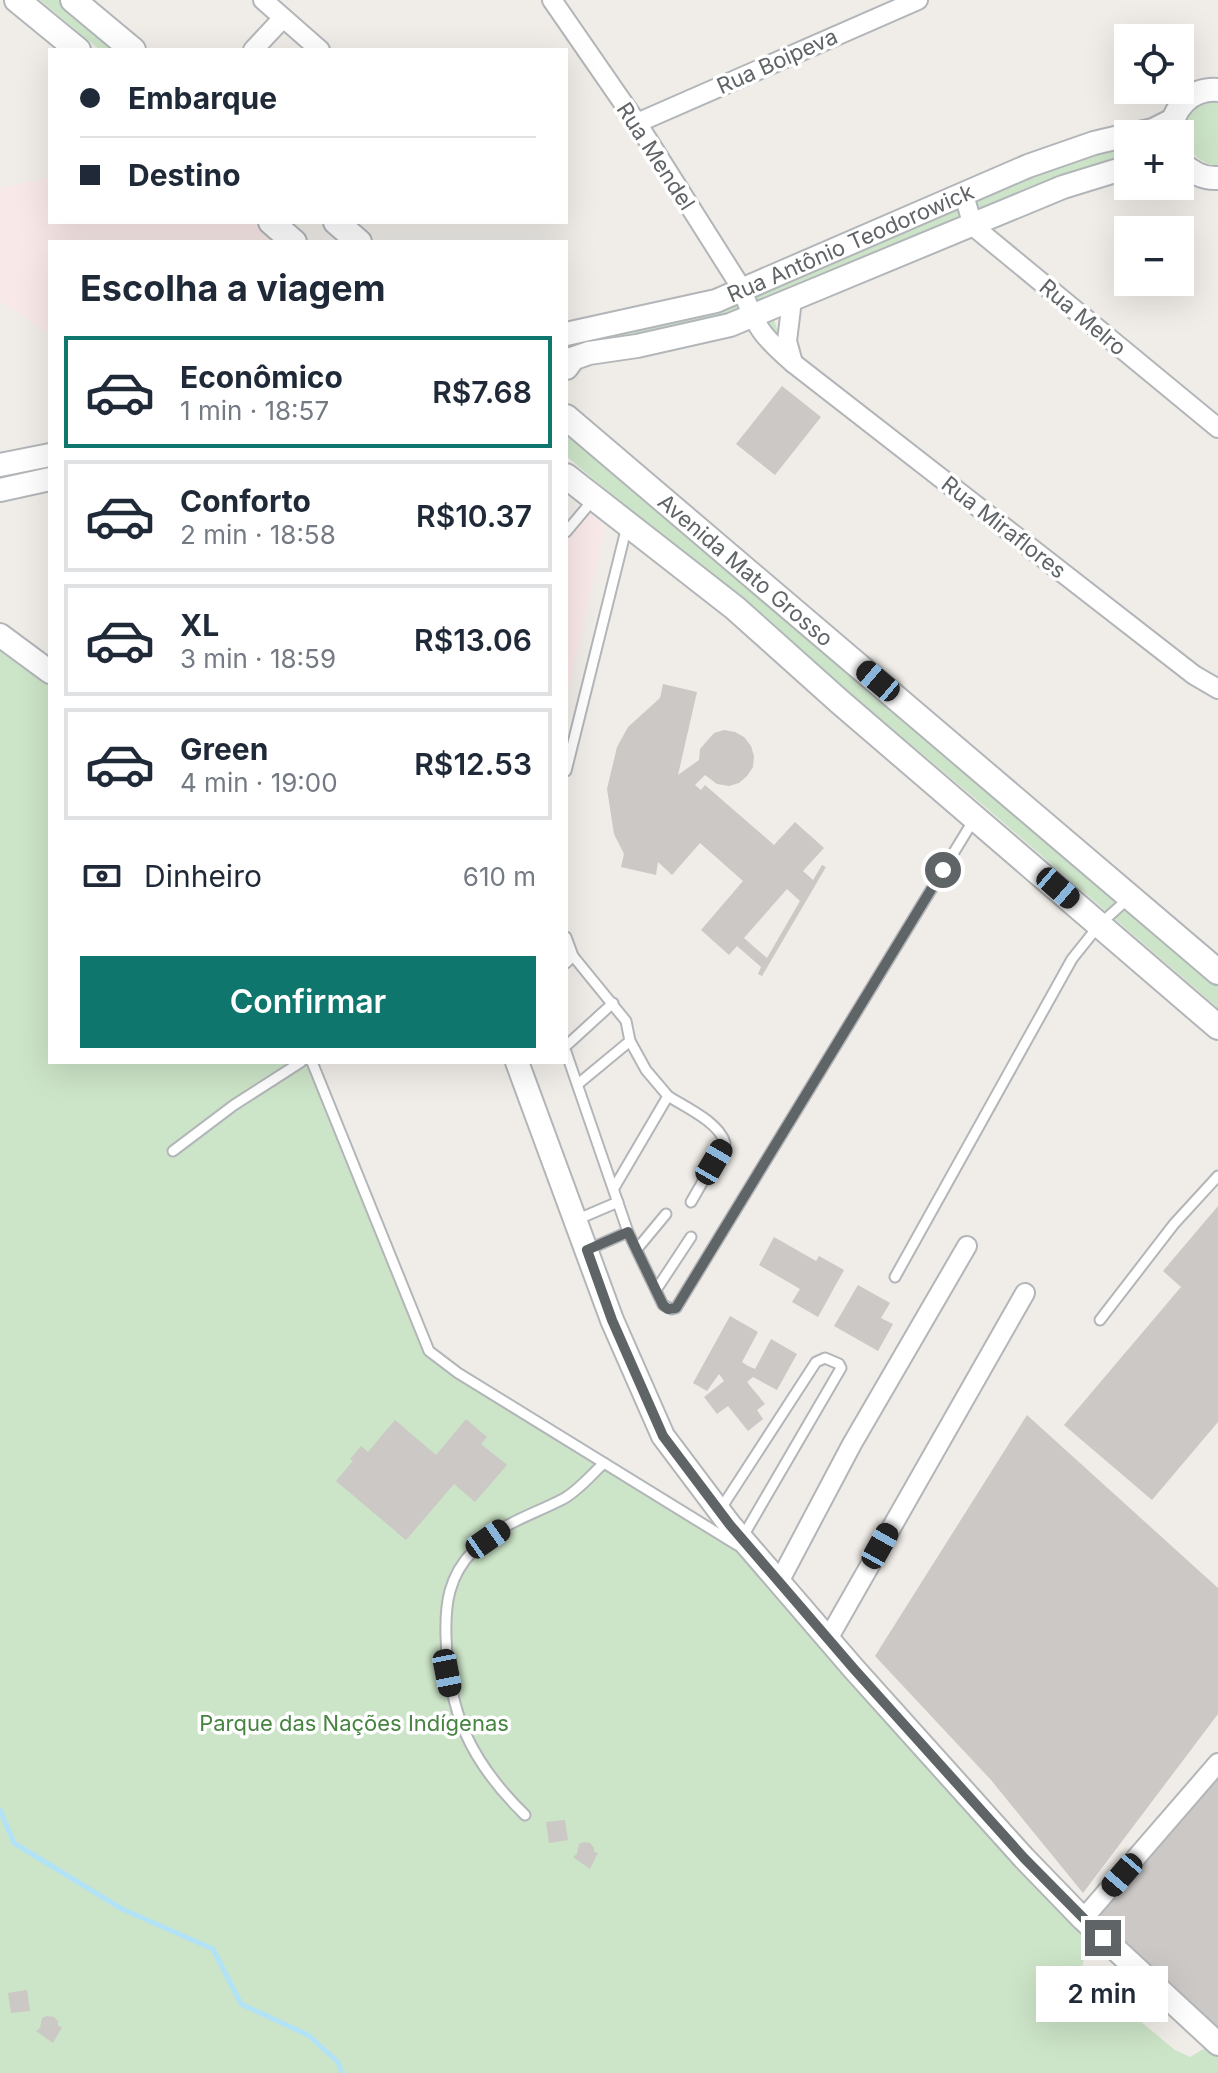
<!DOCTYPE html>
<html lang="pt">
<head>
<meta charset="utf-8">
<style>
  :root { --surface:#fff; --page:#f2f2f3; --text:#1f2937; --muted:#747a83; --line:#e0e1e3; --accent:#0f766e }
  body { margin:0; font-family:Inter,sans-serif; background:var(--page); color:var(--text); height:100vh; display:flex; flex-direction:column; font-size:30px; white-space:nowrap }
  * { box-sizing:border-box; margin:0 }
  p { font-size:26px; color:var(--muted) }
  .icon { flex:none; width:44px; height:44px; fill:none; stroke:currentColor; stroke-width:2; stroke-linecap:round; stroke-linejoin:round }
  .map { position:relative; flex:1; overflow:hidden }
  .details { position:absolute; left:48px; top:240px; width:520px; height:824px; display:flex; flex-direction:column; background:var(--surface); border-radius:0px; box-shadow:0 8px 32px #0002 }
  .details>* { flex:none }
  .guide { position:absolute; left:48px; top:48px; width:520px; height:176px; border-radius:0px; box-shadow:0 8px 32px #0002; display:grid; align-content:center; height:176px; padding:0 32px; background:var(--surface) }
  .fabs { position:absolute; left:1114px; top:24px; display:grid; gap:16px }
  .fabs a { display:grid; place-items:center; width:80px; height:80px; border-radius:0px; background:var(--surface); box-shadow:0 8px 32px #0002; font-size:40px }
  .end { position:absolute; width:36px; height:36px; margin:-18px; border:10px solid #5f6467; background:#fff; box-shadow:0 0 0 4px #fff }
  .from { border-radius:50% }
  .bubble { position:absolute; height:56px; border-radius:0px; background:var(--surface); box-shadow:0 8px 32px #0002; font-size:26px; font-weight:600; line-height:56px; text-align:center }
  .car { position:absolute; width:24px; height:48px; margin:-24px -12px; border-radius:10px; box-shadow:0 0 6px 2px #0007; background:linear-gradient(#222 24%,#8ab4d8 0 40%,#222 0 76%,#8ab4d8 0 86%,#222 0) }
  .guide b { display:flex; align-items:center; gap:28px; height:76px; font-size:30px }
  .guide b+b { border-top:2px solid var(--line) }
  .guide i { width:20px; height:20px; background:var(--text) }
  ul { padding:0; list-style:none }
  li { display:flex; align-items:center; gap:24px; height:112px; margin:0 16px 12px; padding:0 16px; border:4px solid var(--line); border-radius:0px }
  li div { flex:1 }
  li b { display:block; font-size:30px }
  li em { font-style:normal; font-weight:600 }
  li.on { border-color:var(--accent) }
  li>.icon { width:72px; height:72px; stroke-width:1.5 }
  h2 { padding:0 32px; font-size:36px; line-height:96px }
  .pay { display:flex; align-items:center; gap:20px; height:88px; padding:0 32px; font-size:30px }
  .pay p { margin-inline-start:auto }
  .button { display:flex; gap:16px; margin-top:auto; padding:16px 32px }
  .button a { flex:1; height:92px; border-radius:0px; background:var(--accent); color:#fff; font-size:32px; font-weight:600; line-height:92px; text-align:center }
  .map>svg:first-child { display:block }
  .medical { fill:#f9e8e8 }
  .green { fill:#cce4c8 }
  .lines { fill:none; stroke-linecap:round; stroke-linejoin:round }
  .stream { stroke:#b2e2f6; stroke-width:5 }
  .building { fill:#cbc8c5; fill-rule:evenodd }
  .service-casing { stroke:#b3b6b9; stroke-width:13 }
  .minor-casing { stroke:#b3b6b9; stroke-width:22 }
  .tertiary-casing { stroke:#b3b6b9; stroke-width:26 }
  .secondary-casing { stroke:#b2b6b9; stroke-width:28 }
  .service { stroke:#fff; stroke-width:9 }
  .minor { stroke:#fff; stroke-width:18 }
  .tertiary { stroke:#fff; stroke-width:22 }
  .secondary { stroke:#fff; stroke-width:24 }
  .route { stroke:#5f6467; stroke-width:10 }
  .labels { text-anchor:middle; stroke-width:7; stroke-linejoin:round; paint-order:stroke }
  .street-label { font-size:22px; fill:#5f6467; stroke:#fff }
  .park-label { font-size:22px; fill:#478441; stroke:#fff }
</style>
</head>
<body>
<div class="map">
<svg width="1218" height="2073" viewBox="0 0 1218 2073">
  <rect width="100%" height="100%" fill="#f0ede8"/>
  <g class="medical">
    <polygon points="50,177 50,222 262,222 285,242 50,242 50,334 0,301 0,188"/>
    <polygon points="590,512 605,527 566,701 566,535 568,536"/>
  </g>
  <g class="green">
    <polygon points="40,0 67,0 126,50 100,50"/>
    <path d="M1218 97V166C1190 164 1171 127 1194 106 1200 101 1211 99 1218 97Z"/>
    <path d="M1128 142V158L1056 179 954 220 768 302 782 343 749 310C689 328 627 335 566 352V339L640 320 1030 170Z"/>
    <polygon points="566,425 1218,976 1218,1008 983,805 566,456"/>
    <polygon points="0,644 50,682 50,1062 311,1062 422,1343 445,1366 742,1554 1089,1938 1082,1967 1089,1979 1175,2050 1190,2057 1205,2048 1218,2053 1218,2073 0,2073"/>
  </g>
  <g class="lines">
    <polyline class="stream" points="0,1810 14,1843 122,1909 213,1949 241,2004 308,2035 338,2062 342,2073"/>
  </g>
  <g class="building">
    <polygon points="782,386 821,417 775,475 736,444"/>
    <path d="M663 684 697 692 678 775 699 760 700 749 714 733 724 730 735 732 744 737 751 746 754 756 753 767 747 776 739 783 729 786 717 784 705 775 695 785 701 790 705 785 774 845 795 822 824 848 803 871 813 880 822 865 826 867 762 976 758 974 761 967 737 946 729 955 701 930 743 881 700 843 672 875 658 862 656 875 621 867 624 854 614 834 607 789 617 747 628 727 660 698ZM787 889 800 901 767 958 744 938Z"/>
    <polygon points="1218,1206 1218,1422 1152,1500 1064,1425 1181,1287 1163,1271"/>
    <polygon points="774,1237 816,1261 819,1256 844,1270 818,1317 792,1302 800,1289 759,1265"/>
    <polygon points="858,1285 890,1303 881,1318 893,1324 878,1351 834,1326"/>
    <polygon points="730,1316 758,1332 742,1362 748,1366 755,1369 771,1339 797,1354 777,1390 753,1377 747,1382 765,1404 757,1410 763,1419 748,1431 728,1406 717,1414 704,1397 724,1381 719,1374 707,1391 693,1383"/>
    <polygon points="1027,1415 1218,1588 1218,1714 1083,1893 991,1780 875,1656"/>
    <polygon points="466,1419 487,1437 481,1444 507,1465 475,1502 454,1484 406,1540 336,1481 353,1461 350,1459 361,1446 368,1452 395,1420 436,1455"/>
    <polygon points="1218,1773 1218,2030 1092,1918"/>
    <polygon points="565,1820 568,1840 549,1843 546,1822"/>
    <polygon points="584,1842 590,1843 594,1848 594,1852 598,1853 590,1869 573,1857 577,1854 579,1844"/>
    <polygon points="27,1990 30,2011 11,2013 8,1993"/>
    <polygon points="47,2016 54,2017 58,2021 58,2026 62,2027 53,2043 36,2031 40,2028 42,2018"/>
  </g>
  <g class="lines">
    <defs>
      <g id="service">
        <polyline points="566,532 592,501"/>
        <polyline points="566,771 627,526"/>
        <polyline points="566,937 573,956 566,963"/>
        <polyline points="573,956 626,1021 630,1041 646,1070 668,1096 614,1188"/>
        <polyline points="566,1046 613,1003"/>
        <polyline points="566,1052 628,1232 663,1305 672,1309 676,1308 973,821"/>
        <polyline points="312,1062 429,1351 458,1373 737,1545"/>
        <polyline points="578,1084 630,1041"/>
        <path d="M668 1096C685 1107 719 1122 725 1143L691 1202"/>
        <polyline points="173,1151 234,1105 301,1062"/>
        <polyline points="576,1220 618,1202"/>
        <polyline points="637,1249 666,1214"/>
        <polyline points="587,1250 628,1232"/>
        <polyline points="895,1277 1072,959 1100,924 1129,898"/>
        <polyline points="656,1290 691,1237"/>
        <polyline points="1100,1320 1174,1224 1218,1176"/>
        <polyline points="720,1510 816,1362 825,1358 839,1364 841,1368 742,1538"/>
        <path d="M525 1815C470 1761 448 1712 446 1636 445 1603 449 1576 473 1551 501 1523 530 1516 563 1499 578 1491 591 1475 604 1463"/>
      </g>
      <g id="minor">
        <polyline points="263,0 320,50"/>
        <path d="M552 0 637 123 742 289C755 327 763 337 793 363L1194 675 1218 689"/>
        <polyline points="253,50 283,18"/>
        <polyline points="637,123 918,0"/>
        <polyline points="964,195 973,226 1218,428"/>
        <polyline points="792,300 787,341 793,363"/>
        <polyline points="779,1582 852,1444 967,1246"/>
        <polyline points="828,1639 1025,1293"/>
        <polyline points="1083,1919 1218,1763"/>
      </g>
      <g id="tertiary">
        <polyline points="1134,134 1153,130 1171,121"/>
        <path d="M1171 134C1172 108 1191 88 1218 90"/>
        <path d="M1180 162C1192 172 1202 179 1218 178"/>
        <path id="s1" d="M566 334 716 301 1028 166 1094 143 1128 135"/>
        <polyline points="566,361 589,353 637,346 730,325 1063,187 1128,167"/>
        <polyline points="0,465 50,455"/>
        <polyline points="0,490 50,479"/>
        <polyline points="0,635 50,672"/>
        <polyline points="517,1062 612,1320 663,1436 730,1525 854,1669 1024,1858 1083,1919 1218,2044"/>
      </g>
      <g id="secondary">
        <polyline points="17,0 78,50"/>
        <polyline points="73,0 133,50"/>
        <polyline points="271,222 294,242"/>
        <polyline points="336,222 359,242"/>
        <polyline points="566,367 571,360"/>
        <path id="s2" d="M566 417 1218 972"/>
        <polyline points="566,476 735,608 840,702 1218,1027"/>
      </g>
    </defs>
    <use href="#service" class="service-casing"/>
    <use href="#minor" class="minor-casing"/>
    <use href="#tertiary" class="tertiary-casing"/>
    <use href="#secondary" class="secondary-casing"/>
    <use href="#service" class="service"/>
    <use href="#minor" class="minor"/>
    <use href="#tertiary" class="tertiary"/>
    <use href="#secondary" class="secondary"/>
  </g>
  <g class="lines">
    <polyline class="route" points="943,870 676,1308 668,1309 663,1305 628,1232 587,1250 612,1320 663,1436 730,1525 854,1669 1024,1858 1103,1938"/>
  </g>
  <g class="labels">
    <g class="street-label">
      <text transform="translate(777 61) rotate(-24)" y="8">Rua Boipeva</text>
      <text transform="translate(656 156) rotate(57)" y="8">Rua Mendel</text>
      <text dy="8" stroke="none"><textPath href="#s1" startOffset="300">Rua Antônio Teodorowick</textPath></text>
      <text transform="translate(1083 317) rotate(40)" y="8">Rua Melro</text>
      <text transform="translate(1004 527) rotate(38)" y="8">Rua Miraflores</text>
      <text dy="8" stroke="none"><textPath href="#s2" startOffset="236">Avenida Mato Grosso</textPath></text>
    </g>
    <g class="park-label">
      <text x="354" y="1731">Parque das Nações Indígenas</text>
    </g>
  </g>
</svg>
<div class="fabs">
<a><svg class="icon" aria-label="locate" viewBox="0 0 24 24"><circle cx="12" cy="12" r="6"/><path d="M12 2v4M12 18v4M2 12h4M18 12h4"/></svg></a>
<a>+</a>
<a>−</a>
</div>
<i class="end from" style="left:943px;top:870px"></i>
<i class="end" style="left:1103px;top:1938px"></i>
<div class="bubble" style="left:1036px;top:1966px;width:132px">2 min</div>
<i class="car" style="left:878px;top:681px;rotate:310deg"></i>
<i class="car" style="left:1058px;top:888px;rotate:131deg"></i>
<i class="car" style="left:714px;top:1162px;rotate:30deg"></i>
<i class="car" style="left:488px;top:1539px;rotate:55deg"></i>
<i class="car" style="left:880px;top:1546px;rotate:29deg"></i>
<i class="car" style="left:447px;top:1673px;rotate:169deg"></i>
<i class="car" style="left:1122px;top:1875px;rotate:221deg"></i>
<div class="guide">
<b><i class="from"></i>Embarque</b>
<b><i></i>Destino</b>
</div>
<section class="details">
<h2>Escolha a viagem</h2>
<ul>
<li class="on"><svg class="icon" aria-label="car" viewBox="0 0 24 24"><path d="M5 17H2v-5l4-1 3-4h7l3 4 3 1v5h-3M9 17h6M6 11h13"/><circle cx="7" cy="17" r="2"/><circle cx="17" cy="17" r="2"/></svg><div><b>Econômico</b><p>1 min · 18:57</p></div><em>R$7.68</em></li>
<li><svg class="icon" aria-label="car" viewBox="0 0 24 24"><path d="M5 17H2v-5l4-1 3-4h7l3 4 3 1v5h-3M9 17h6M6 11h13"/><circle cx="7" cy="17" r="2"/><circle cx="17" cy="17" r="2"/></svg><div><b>Conforto</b><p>2 min · 18:58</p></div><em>R$10.37</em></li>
<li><svg class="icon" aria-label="car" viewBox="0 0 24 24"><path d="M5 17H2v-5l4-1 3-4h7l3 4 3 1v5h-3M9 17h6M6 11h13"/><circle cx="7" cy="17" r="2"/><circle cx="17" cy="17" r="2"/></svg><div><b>XL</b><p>3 min · 18:59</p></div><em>R$13.06</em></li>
<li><svg class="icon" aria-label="car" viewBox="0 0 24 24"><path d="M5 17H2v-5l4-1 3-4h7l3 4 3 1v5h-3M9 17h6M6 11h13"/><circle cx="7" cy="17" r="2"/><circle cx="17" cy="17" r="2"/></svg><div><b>Green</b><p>4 min · 19:00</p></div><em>R$12.53</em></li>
</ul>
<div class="pay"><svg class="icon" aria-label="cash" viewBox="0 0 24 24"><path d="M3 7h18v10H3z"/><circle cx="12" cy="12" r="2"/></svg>Dinheiro<p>610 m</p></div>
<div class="button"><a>Confirmar</a></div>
</section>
</div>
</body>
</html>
